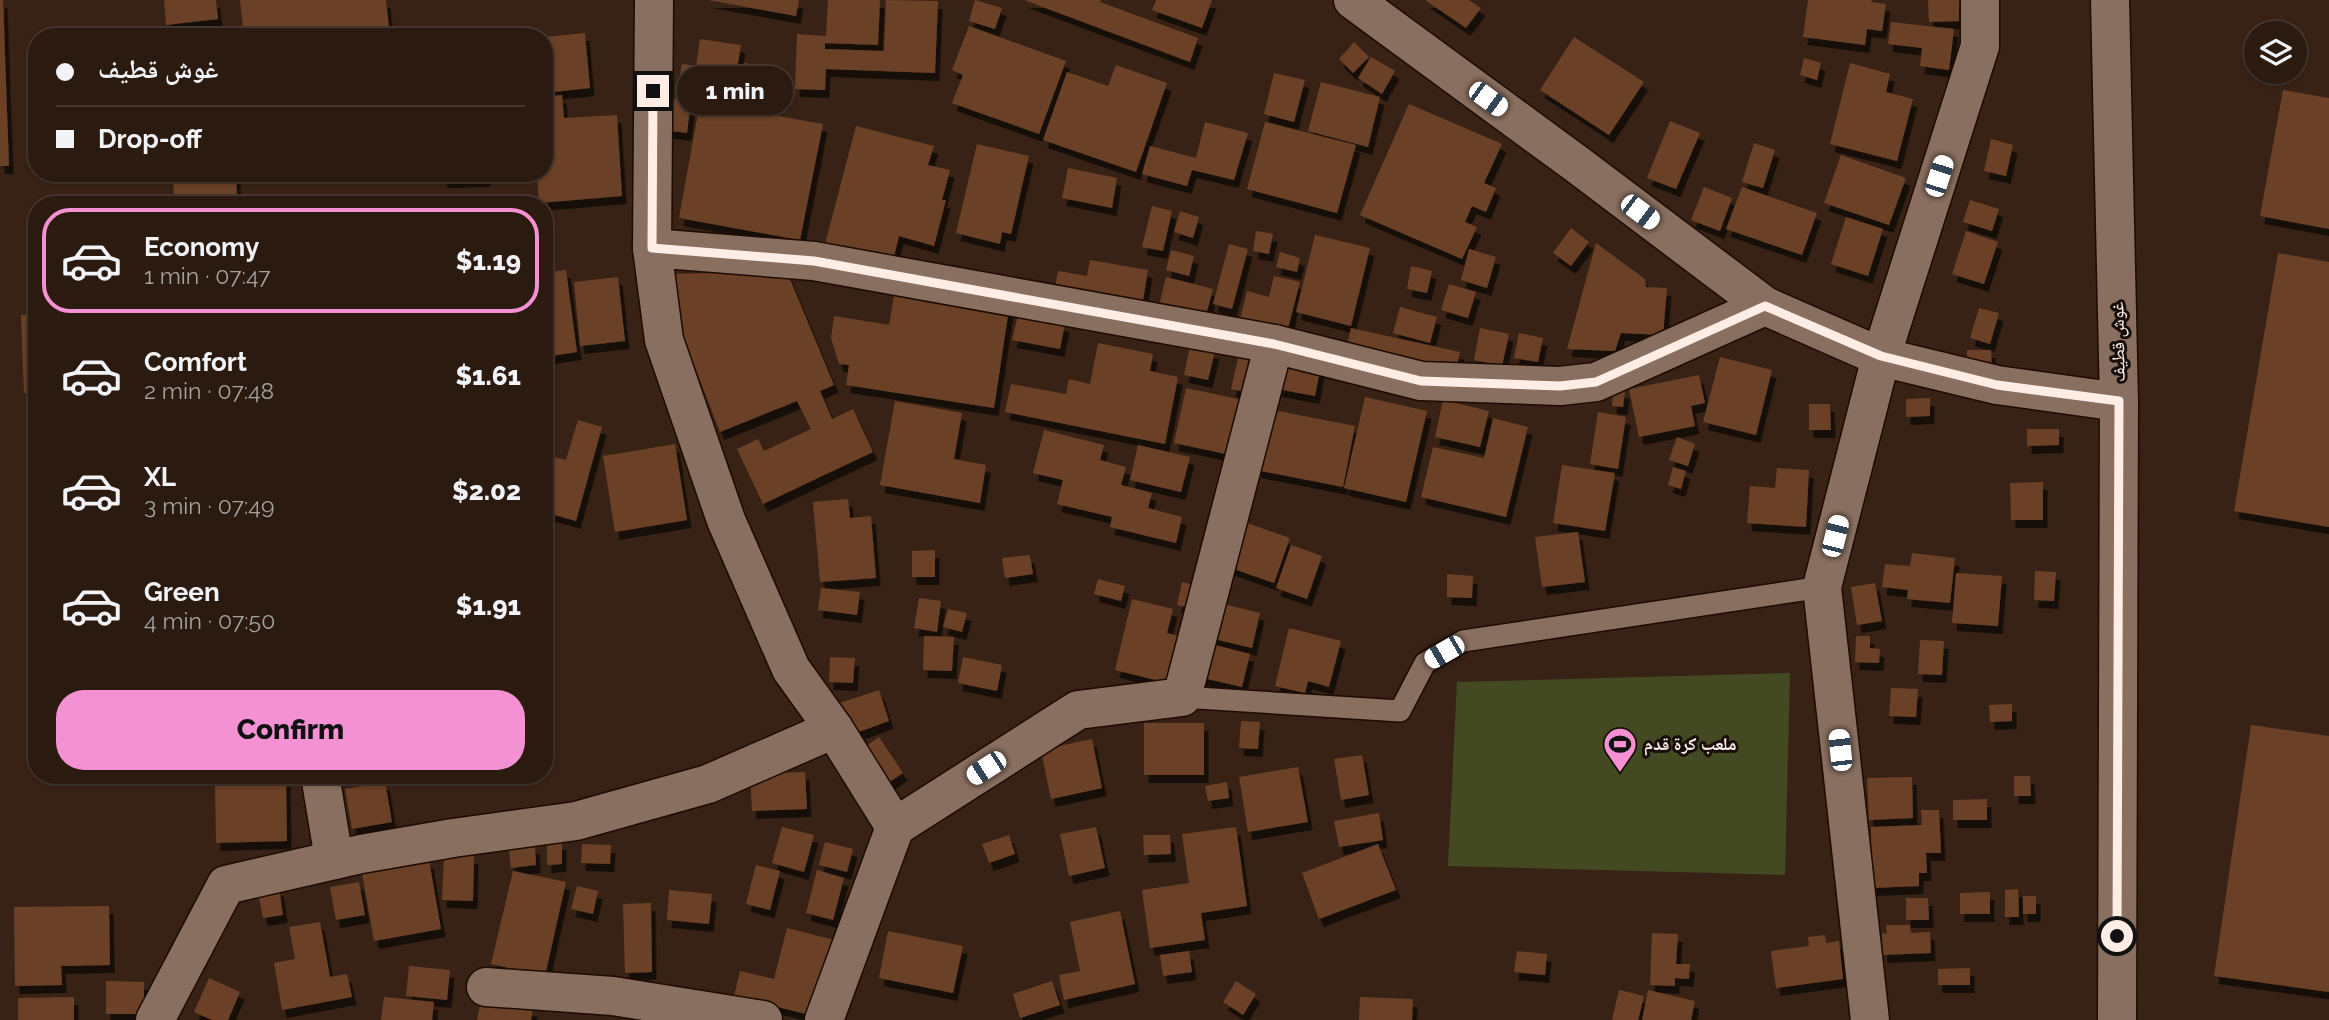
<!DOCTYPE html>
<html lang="en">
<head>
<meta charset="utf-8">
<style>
  :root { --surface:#2a1a10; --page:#322319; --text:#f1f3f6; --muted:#a5a19f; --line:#463830; --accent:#f491d3 }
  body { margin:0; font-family:Raleway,"Noto Naskh Arabic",sans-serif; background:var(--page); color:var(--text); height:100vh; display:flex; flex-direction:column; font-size:26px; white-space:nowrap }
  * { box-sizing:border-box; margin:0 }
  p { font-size:23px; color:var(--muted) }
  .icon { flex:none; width:38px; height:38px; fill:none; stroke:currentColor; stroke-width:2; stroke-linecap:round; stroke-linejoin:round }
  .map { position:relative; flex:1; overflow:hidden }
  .drawer { position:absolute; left:28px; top:196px; width:525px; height:588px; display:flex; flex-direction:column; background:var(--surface); border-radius:28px; box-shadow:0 2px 5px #0004,0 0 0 2px var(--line) }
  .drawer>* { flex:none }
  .top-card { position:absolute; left:28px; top:28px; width:525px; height:154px; border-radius:28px; box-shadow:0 2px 5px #0004,0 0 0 2px var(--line); display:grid; align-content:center; height:154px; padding:0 28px; background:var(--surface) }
  .tools { position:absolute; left:2244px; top:21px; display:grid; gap:14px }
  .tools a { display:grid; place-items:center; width:63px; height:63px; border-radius:50%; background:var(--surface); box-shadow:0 2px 5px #0004,0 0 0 2px var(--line); font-size:35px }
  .end { position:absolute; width:32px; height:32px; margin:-16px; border:9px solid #fdede5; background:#111; box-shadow:0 0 0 4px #111 }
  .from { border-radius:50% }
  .bubble { position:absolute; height:49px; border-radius:24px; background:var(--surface); box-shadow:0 2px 5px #0004,0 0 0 2px var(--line); font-size:23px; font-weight:800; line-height:49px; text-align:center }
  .car { position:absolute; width:21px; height:42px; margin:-21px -10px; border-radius:9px; box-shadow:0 0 5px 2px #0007; background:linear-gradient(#fff 24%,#345 0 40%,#fff 0 76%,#345 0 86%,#fff 0) }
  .top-card b { display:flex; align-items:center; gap:24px; height:66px; font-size:26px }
  .top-card b+b { border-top:2px solid var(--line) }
  .top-card i { width:18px; height:18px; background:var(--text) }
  ul { padding:12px 0 0; list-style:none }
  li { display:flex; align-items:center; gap:21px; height:105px; margin:0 14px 10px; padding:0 14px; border:4px solid transparent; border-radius:28px }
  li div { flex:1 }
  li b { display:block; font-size:26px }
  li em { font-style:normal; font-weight:800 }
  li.active { border-color:var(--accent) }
  li>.icon { width:63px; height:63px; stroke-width:1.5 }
  .cta { display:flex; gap:14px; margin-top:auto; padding:14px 28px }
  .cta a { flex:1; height:80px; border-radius:28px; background:var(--accent); color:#111; font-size:28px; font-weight:800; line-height:80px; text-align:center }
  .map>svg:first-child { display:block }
  .green { fill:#434a21 }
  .building { fill:#6b4126; filter:url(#shadow) }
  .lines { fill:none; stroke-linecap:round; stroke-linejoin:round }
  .service-casing { stroke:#1e0b01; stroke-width:24 }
  .minor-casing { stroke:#1e0b01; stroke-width:41 }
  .secondary-casing { stroke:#1e0b01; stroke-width:41 }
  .service { stroke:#896f5f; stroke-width:21 }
  .minor { stroke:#896f5f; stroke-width:38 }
  .secondary { stroke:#896f5f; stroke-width:38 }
  .route { stroke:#fdede5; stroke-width:9 }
  .labels { text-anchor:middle; stroke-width:6; stroke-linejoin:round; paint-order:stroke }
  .street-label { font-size:18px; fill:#fdede5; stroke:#180e09 }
  .poi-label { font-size:18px; font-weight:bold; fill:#fdede5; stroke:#180e09; text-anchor:start }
</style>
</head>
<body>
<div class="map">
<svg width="2329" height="1020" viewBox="0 0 2329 1020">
  <defs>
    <filter id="shadow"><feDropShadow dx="4.5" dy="8" stdDeviation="0" flood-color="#0009"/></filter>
  </defs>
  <rect width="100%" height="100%" fill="#382215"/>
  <polygon class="green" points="1790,673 1785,875 1448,866 1457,682"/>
  <g class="building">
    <polygon points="0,0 3,0 9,166 0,166"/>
    <polygon points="164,0 216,0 218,19 166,25"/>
    <polygon points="240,0 386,0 390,37 244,37"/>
    <polygon points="708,0 799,0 796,16"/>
    <polygon points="828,0 880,0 878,45 825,43 825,49 884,51 886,0 938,1 935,73 826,69 825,90 795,89 797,34 826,36"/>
    <polygon points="975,0 1002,8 995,29 969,21"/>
    <polygon points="1024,0 1101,0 1100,2 1198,38 1190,62"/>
    <polygon points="1156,0 1212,0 1202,28 1152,10"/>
    <polygon points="1425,0 1469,0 1481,8 1466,28"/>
    <polygon points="1808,0 1872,0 1871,2 1886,4 1882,31 1867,29 1865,45 1803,37"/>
    <polygon points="1928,0 1959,0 1959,21 1929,22"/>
    <polygon points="1891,22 1954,29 1949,70 1920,66 1922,48 1888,44"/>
    <polygon points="969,26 1066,61 1039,134 952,103 963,75 952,70"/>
    <polygon points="585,33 590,88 544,93 544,37"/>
    <polygon points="1574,37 1644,82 1609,135 1540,90"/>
    <polygon points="700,39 741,45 732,101 677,93 682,64 696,66"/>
    <polygon points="1354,42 1369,57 1353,73 1339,59"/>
    <polygon points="1371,57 1395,71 1382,94 1358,78"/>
    <polygon points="1804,58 1821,63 1817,80 1800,75"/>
    <polygon points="744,63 774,68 771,86 741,81"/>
    <polygon points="1850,63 1890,74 1886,92 1913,99 1897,161 1830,144"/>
    <polygon points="1116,65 1167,83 1136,172 1043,140 1067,72 1108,86"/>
    <polygon points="1274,73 1305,80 1294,122 1264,114"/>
    <polygon points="1321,82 1380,97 1368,147 1308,131"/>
    <polygon points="2283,90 2329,98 2329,229 2260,216"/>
    <polygon points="562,95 564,118 617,115 622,196 539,203 537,173 544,173 544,97"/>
    <polygon points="669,98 691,101 687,133 664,130"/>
    <polygon points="700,102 823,124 800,240 679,218"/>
    <polygon points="1409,104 1502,144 1484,183 1496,188 1486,212 1472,206 1465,222 1477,227 1462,259 1360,215"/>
    <polygon points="1670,121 1700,133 1676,189 1647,178"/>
    <polygon points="1205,122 1248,133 1234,180 1192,170 1187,186 1142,174 1150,146 1196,158"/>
    <polygon points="1265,122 1356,145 1337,213 1247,189"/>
    <polygon points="856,126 934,146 928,165 950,170 942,200 946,200 934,246 899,236 892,265 824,248"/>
    <polygon points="1991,139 2013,145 2006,176 1984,171"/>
    <polygon points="1754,143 1775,150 1763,188 1742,182"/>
    <polygon points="977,144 1029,156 1011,234 1002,232 1000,244 956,233"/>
    <polygon points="1841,155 1906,178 1889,225 1824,203"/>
    <polygon points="1068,168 1117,178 1112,208 1062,198"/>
    <polygon points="173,173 236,173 237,199 174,200"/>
    <polygon points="442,173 486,173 486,179 443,180"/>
    <polygon points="1704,187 1732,198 1720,231 1691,220"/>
    <polygon points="1742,187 1817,213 1802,255 1726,229"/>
    <polygon points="1970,200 1999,209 1992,231 1963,222"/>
    <polygon points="1152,206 1172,211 1163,251 1142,247"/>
    <polygon points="1180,211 1199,217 1193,238 1174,232"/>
    <polygon points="1846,217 1883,229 1868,276 1831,264"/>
    <polygon points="1571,228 1589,242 1571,266 1553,253"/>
    <polygon points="1256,231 1273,234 1269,254 1253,251"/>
    <polygon points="1966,231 1998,242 1984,284 1952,274"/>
    <polygon points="1315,235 1370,248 1351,326 1296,312"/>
    <polygon points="1596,243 1645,279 1646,287 1667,288 1663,335 1621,333 1615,351 1567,349"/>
    <polygon points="1229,244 1248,249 1232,309 1213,304"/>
    <polygon points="1469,249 1496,257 1487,288 1461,280"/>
    <polygon points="1171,250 1194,256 1189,276 1166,270"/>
    <polygon points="1280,252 1300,258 1297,272 1276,267"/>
    <polygon points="2278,253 2329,262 2329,527 2234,511"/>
    <polygon points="1090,260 1148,270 1141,313 1053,299 1058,271 1087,276"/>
    <polygon points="1411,266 1432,271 1427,293 1407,289"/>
    <polygon points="566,270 577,352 544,357 544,273"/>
    <polygon points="787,272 834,385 820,391 832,419 853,409 873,452 763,504 737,449 758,439 764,451 811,429 797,401 720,432 659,274"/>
    <polygon points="1274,276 1300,282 1285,340 1238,328 1247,291 1269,297"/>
    <polygon points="618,277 625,341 580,346 574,282"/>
    <polygon points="1166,277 1213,289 1204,322 1158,310"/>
    <polygon points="1449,284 1476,292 1468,318 1441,310"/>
    <polygon points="896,285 1010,302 994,408 846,385 849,365 839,364 831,338 834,316 889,325"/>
    <polygon points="1400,307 1437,317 1430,343 1393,333"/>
    <polygon points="1979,308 1999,313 1990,344 1970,338"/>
    <polygon points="21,315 37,315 37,393 24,393"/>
    <polygon points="1018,315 1065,324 1060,349 1012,340"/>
    <polygon points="1351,328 1460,352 1454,378 1345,354"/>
    <polygon points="1480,328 1509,334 1502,366 1474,360"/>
    <polygon points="1519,333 1543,338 1538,362 1514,358"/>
    <polygon points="1098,343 1153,354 1150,371 1178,377 1165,444 1005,412 1011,384 1066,394 1069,379 1090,384"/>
    <polygon points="1190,346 1215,351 1208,380 1184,375"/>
    <polygon points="1967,350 1991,350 1992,370 1967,370"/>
    <polygon points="1239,354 1263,360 1255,394 1231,389"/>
    <polygon points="1283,357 1321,365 1315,396 1277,389"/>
    <polygon points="1720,357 1772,370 1756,435 1703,422"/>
    <polygon points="1699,375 1705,403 1691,406 1695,426 1639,437 1629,389"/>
    <polygon points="1186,388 1252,402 1240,457 1174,443"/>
    <polygon points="1613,389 1625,391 1623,407 1612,406"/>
    <polygon points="1365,397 1427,411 1406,502 1344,488"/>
    <polygon points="1930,398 1930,416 1906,417 1906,399"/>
    <polygon points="1443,400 1489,411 1480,447 1435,437"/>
    <polygon points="895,401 962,413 954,459 986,465 980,503 880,485"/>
    <polygon points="1809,404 1830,404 1831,430 1809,430"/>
    <polygon points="1268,409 1355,426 1343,487 1256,470"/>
    <polygon points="1598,412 1626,417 1618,469 1590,464"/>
    <polygon points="1493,418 1528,427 1506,517 1421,497 1433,447 1484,458"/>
    <polygon points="578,420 602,427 576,521 544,512 544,455 566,460"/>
    <polygon points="2027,429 2059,429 2059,445 2027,446"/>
    <polygon points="1044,430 1104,445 1100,460 1126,467 1121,485 1152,493 1148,508 1182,517 1176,543 1110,527 1112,517 1057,504 1063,480 1033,473"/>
    <polygon points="1677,437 1695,444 1688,466 1669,460"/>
    <polygon points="675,444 687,520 615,532 603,456"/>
    <polygon points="1138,445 1190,457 1181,492 1130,480"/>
    <polygon points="1562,465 1615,473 1605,531 1553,523"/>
    <polygon points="1673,467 1686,471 1681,489 1668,485"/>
    <polygon points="1777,468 1809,470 1806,527 1747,523 1750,486 1775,488"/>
    <polygon points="2043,482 2043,520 2011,520 2010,483"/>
    <polygon points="848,499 850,518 871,516 876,578 820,582 813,502"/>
    <polygon points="1244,522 1290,538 1274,583 1228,567"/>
    <polygon points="1578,532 1585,582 1542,587 1535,537"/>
    <polygon points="1291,545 1322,556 1307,599 1276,588"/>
    <polygon points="935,550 935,577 912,577 912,551"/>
    <polygon points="1912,553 1955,558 1950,603 1907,599 1908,590 1882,587 1885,564 1910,566"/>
    <polygon points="1030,555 1033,574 1005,578 1002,558"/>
    <polygon points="2035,571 2056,572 2054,601 2034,600"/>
    <polygon points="1956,573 2002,576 1998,626 1952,623"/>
    <polygon points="1447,574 1473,576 1472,598 1447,597"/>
    <polygon points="1098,579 1125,586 1121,601 1094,594"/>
    <polygon points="1182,582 1206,588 1200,610 1177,605"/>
    <polygon points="1875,583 1882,621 1857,625 1851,587"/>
    <polygon points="821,588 860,592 857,615 818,610"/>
    <polygon points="919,598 941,601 937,632 914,628"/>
    <polygon points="1132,599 1173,609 1167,633 1192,639 1180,686 1115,670"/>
    <polygon points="1219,603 1260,613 1252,648 1210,638"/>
    <polygon points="948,609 967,613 962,632 943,627"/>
    <polygon points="1289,628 1341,641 1329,687 1308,681 1305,693 1275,686"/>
    <polygon points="924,636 954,637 952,671 923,670"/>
    <polygon points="1856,636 1870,636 1870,648 1880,649 1879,663 1855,662"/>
    <polygon points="1920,640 1944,641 1942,675 1918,674"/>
    <polygon points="1207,643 1250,654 1242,687 1199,677"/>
    <polygon points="830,657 855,658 853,683 829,682"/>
    <polygon points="963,657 1002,665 997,691 958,683"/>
    <polygon points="1891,688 1918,689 1916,717 1889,716"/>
    <polygon points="879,690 889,721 850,735 840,703"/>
    <polygon points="2012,704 2012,721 1990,722 1989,705"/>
    <polygon points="1241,721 1260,722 1258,749 1239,748"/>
    <rect x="1144" y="723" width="60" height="52"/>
    <polygon points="2251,725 2329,736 2329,992 2214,976"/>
    <polygon points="879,737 903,773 885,785 862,749"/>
    <polygon points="1092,739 1102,788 1051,799 1041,750"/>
    <polygon points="1362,755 1369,795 1341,800 1334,759"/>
    <polygon points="1298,767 1308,822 1248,832 1239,777"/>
    <polygon points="805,772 807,809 752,811 750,774"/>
    <polygon points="2014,776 2030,776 2031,796 2014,796"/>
    <polygon points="1912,777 1913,818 1869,820 1867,778"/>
    <polygon points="286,779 287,841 216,843 215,781"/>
    <polygon points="385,782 392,822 352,829 345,789"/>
    <polygon points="1227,782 1229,798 1208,801 1205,786"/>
    <polygon points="1987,799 1987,820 1953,820 1953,800"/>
    <polygon points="1921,810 1939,810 1941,853 1926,853 1927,873 1919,873 1919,886 1872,888 1871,827 1922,825"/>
    <polygon points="1379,813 1383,840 1339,847 1334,821"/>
    <polygon points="782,827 814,835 804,872 772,863"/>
    <polygon points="1096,827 1105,868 1069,876 1060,834"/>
    <polygon points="1236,827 1247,906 1201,913 1205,940 1150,948 1142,890 1189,883 1182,834"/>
    <polygon points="1009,835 1015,854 989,863 982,844"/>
    <polygon points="1143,835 1170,835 1171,854 1144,855"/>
    <polygon points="547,842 562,842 562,864 547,865"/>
    <polygon points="825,842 853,849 847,872 819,865"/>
    <polygon points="582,844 611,845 610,864 581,863"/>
    <polygon points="1378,844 1396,890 1319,919 1302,873"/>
    <polygon points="535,846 536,865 511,868 509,849"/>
    <polygon points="444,856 474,856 473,901 442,900"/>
    <polygon points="429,860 441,929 374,941 362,873"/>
    <polygon points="756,865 780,871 770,910 746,904"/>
    <polygon points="817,870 844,878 833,920 806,913"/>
    <polygon points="513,871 566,882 545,976 491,964"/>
    <polygon points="359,882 365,915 336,920 330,887"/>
    <polygon points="577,886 598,891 593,914 571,909"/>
    <polygon points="279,888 283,915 263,918 258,893"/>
    <polygon points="2018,889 2019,917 2005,917 2005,890"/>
    <polygon points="669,890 712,894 709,924 667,920"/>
    <polygon points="1990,892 1990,914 1960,914 1960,893"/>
    <rect x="2023" y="896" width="13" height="18"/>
    <polygon points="1906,898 1928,898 1929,920 1906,920"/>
    <polygon points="651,903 652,972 625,973 623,904"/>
    <polygon points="109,906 110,965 61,966 62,985 15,986 14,907"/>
    <polygon points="1120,911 1135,984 1064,1000 1059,975 1080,971 1070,922"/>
    <polygon points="320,922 330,977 347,974 352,997 282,1010 274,963 295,959 289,927"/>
    <polygon points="1886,925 1910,925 1911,933 1930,932 1931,953 1883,955 1882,933 1887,934"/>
    <polygon points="787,928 838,941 818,1017 734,996 740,971 774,979"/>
    <polygon points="888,931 963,946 953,993 879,978"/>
    <polygon points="1652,933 1678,934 1676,964 1690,964 1689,979 1675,978 1675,986 1650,985"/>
    <polygon points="1825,935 1826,943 1839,941 1843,979 1776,988 1771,951 1809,946 1808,937"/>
    <polygon points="1189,951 1192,972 1163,976 1160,955"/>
    <polygon points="1517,951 1547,954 1545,975 1514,972"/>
    <polygon points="409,966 450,970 447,1000 406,996"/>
    <polygon points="1970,968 1970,985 1938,985 1938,969"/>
    <polygon points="209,978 240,992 228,1020 212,1020 194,1012"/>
    <polygon points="106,981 144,982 144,1014 106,1014"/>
    <polygon points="1052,981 1060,1005 1020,1018 1013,994"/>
    <polygon points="1236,981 1256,994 1243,1015 1223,1002"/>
    <polygon points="1619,990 1644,996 1638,1020 1612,1020"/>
    <polygon points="1648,990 1695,1001 1691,1020 1642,1020"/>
    <polygon points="74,997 74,1020 18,1020 18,998"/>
    <polygon points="384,997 434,1002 432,1020 381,1020"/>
    <polygon points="1360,997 1413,999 1412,1020 1359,1020"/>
    <polygon points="481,1000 533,1009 531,1020 477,1020"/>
  </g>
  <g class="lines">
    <defs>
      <polyline id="service" points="1182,697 1400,711 1425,663 1463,641 1822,587"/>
      <g id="minor">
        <polyline points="654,0 652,248 664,340 726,520 791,669 834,729 895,827 824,1020"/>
        <polyline points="1353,0 1578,165 1765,306 1881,357 1997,385 2119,402"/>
        <polyline points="652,248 814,261 1274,344 1421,381 1560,386 1596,382 1765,306"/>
        <polyline points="320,775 334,859"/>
        <polyline points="895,827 1078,710 1182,697 1274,344"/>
        <polyline points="486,987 613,996 763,1020"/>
        <polyline points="155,1020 226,885 361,854 453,838 576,821 708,784 834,729"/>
        <polyline points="1870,1020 1822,587 1881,357 1980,46 1980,0"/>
      </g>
      <polyline id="secondary" points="2110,0 2119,402 2117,1020"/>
    </defs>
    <use href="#service" class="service-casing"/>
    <use href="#minor" class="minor-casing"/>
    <use href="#secondary" class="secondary-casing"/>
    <use href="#service" class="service"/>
    <use href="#minor" class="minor"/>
    <use href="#secondary" class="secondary"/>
  </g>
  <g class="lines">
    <polyline class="route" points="653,91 652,248 814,261 1274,344 1421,381 1560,386 1596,382 1765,306 1881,356 1997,385 2119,401 2117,936"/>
  </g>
  <defs>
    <symbol id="stadium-pin" viewBox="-11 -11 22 30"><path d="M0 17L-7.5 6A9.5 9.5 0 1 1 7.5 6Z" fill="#f491d3" stroke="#180e09"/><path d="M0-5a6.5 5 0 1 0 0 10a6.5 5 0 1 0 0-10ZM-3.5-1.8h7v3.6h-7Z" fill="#111"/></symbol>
  </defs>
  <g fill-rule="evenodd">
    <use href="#stadium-pin" x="1601" y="725" width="38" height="52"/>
  </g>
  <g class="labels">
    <g class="street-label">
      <text transform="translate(2118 342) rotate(-91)" y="6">غوش قطيف</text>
    </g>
    <g class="poi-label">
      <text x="1644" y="750">ملعب كرة قدم</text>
    </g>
  </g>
</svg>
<div class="tools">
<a><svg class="icon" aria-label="layers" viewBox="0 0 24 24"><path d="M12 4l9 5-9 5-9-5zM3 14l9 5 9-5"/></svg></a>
</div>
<i class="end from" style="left:2117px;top:936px"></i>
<i class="end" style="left:653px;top:91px"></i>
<div class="bubble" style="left:677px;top:66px;width:116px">1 min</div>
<i class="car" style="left:1488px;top:99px;rotate:126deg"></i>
<i class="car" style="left:1939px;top:176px;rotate:18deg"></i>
<i class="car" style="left:1640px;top:212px;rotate:127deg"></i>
<i class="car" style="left:1835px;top:536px;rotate:14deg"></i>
<i class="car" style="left:1444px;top:652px;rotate:240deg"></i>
<i class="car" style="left:1840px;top:750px;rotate:354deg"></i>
<i class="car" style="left:986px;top:768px;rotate:237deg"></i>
<div class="top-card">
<b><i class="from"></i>غوش قطيف</b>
<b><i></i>Drop-off</b>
</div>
<section class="drawer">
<ul>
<li class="active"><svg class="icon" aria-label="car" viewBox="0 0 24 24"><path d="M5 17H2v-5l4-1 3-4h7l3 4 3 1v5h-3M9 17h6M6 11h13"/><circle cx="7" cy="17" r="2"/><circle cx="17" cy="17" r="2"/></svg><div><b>Economy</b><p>1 min · 07:47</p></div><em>$1.19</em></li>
<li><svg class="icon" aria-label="car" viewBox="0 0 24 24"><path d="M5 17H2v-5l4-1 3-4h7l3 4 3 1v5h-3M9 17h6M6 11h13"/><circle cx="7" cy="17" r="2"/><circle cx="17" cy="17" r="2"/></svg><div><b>Comfort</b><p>2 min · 07:48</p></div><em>$1.61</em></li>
<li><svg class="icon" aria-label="car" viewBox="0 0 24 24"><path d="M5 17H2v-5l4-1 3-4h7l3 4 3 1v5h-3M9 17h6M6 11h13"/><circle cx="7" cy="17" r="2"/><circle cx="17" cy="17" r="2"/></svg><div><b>XL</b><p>3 min · 07:49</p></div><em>$2.02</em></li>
<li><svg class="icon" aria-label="car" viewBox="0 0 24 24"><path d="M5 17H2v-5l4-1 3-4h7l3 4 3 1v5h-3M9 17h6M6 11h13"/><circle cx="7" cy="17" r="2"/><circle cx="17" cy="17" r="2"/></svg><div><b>Green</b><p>4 min · 07:50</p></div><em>$1.91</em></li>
</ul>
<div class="cta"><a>Confirm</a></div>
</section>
</div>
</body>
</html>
